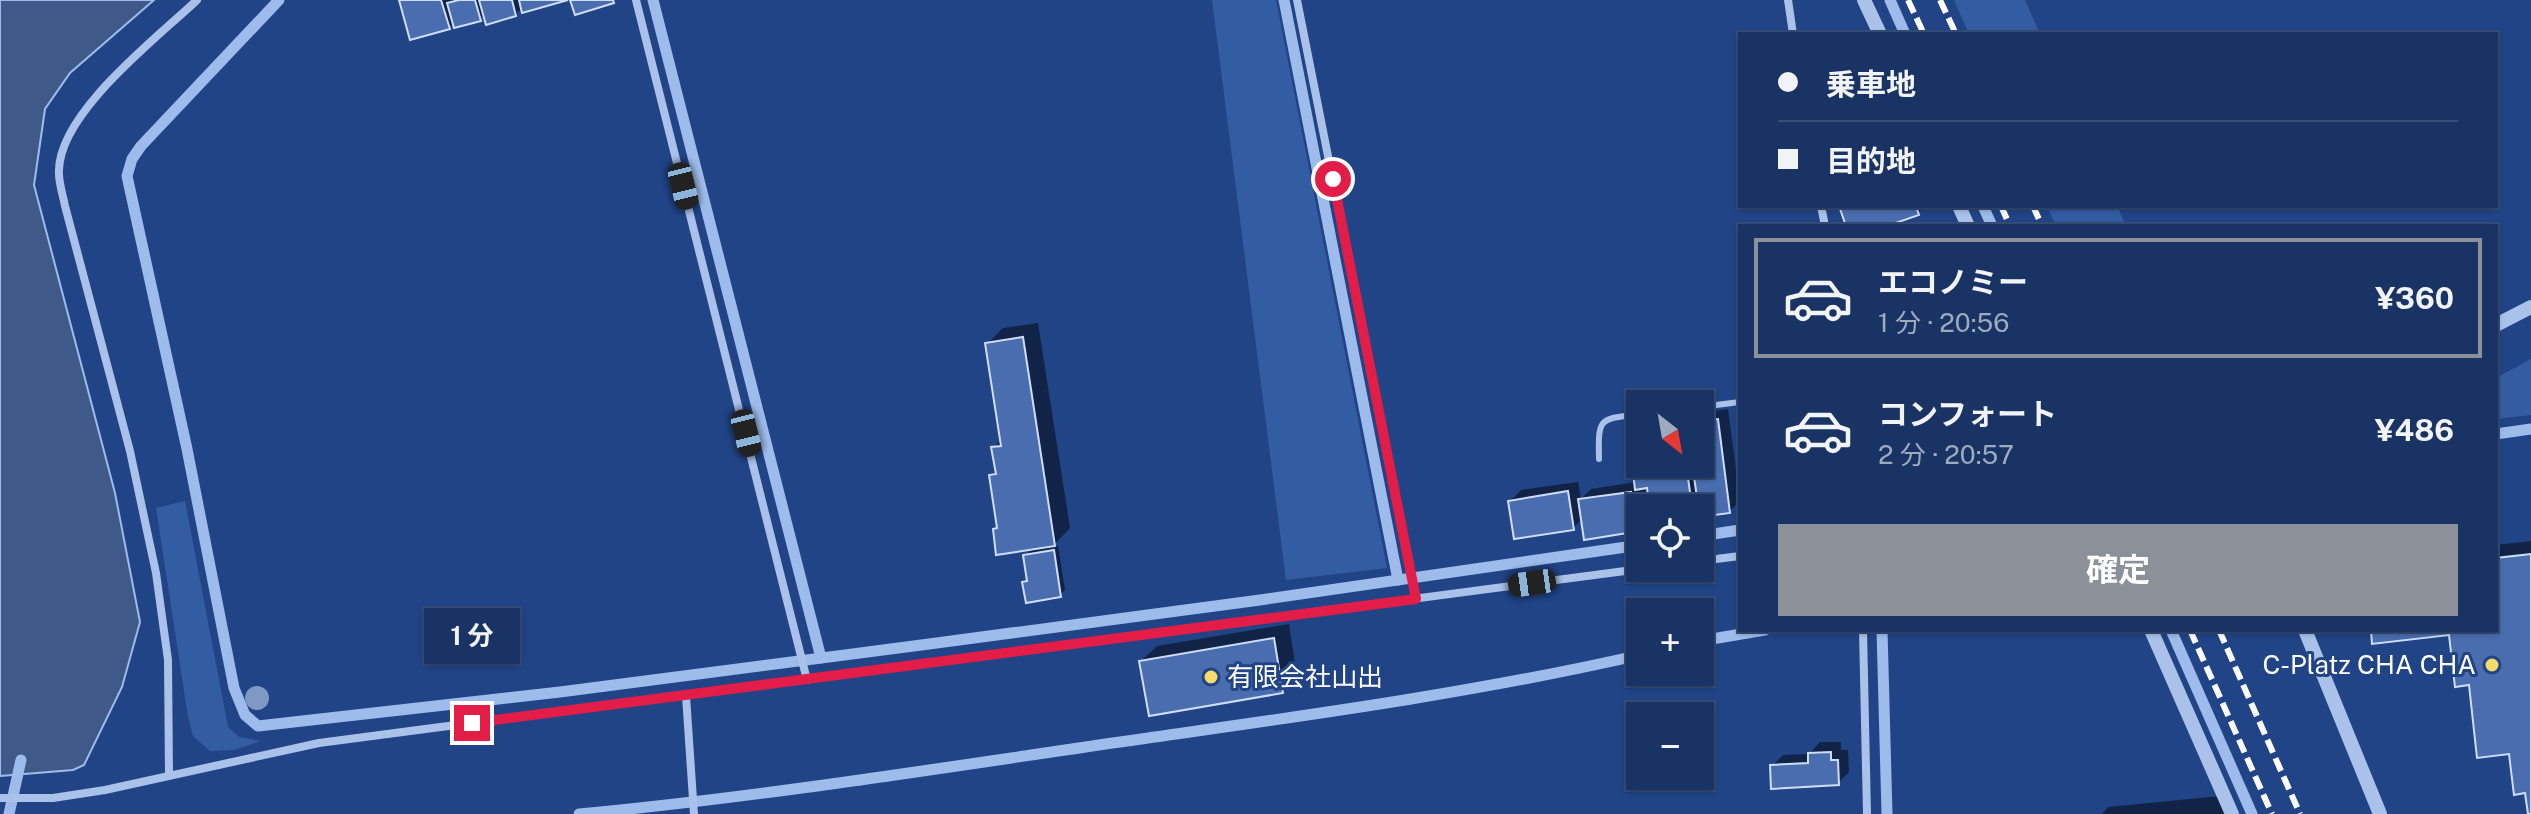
<!DOCTYPE html>
<html lang="ja">
<head>
<meta charset="utf-8">
<style>
  :root { --surface:#183364; --page:#253f6d; --text:#f1f3f6; --muted:#9faabf; --line:#364e78; --accent:#8c9099 }
  body { margin:0; font-family:"Public Sans","Noto Sans JP",sans-serif; background:var(--page); color:var(--text); height:100vh; display:flex; flex-direction:column; font-size:30px; white-space:nowrap }
  * { box-sizing:border-box; margin:0 }
  p { font-size:26px; color:var(--muted) }
  .icon { flex:none; width:44px; height:44px; fill:none; stroke:currentColor; stroke-width:2; stroke-linecap:round; stroke-linejoin:round }
  .map { position:relative; flex:1; overflow:hidden }
  .panel { position:absolute; left:1738px; top:224px; width:760px; height:408px; display:flex; flex-direction:column; background:var(--surface); border-radius:0px; box-shadow:0 2px 6px #0004,0 0 0 2px var(--line) }
  .panel>* { flex:none }
  .top-card { position:absolute; left:1738px; top:32px; width:760px; height:176px; border-radius:0px; box-shadow:0 2px 6px #0004,0 0 0 2px var(--line); display:grid; align-content:center; height:176px; padding:0 40px; background:var(--surface) }
  .needle { width:52px; rotate:149deg }
  .controls { position:absolute; left:1626px; top:390px; display:grid; gap:16px }
  .controls a { display:grid; place-items:center; width:88px; height:88px; border-radius:0px; background:var(--surface); box-shadow:0 2px 6px #0004,0 0 0 2px var(--line); font-size:40px }
  .end { position:absolute; width:36px; height:36px; margin:-18px; border:10px solid #e11d48; background:#fff; box-shadow:0 0 0 4px #fff }
  .from { border-radius:50% }
  .bubble { position:absolute; height:56px; border-radius:0px; background:var(--surface); box-shadow:0 2px 6px #0004,0 0 0 2px var(--line); font-size:26px; font-weight:700; line-height:56px; text-align:center }
  .car { position:absolute; width:24px; height:48px; margin:-24px -12px; border-radius:10px; box-shadow:0 0 6px 2px #0007; background:linear-gradient(#222 24%,#8ab4d8 0 40%,#222 0 76%,#8ab4d8 0 86%,#222 0) }
  .top-card b { display:flex; align-items:center; gap:28px; height:76px; font-size:30px }
  .top-card b+b { border-top:2px solid var(--line) }
  .top-card i { width:20px; height:20px; background:var(--text) }
  ul { padding:14px 0 0; list-style:none }
  li { display:flex; align-items:center; gap:24px; height:120px; margin:0 16px 12px; padding:0 24px; border:4px solid transparent; border-radius:0px }
  li div { flex:1 }
  li b { display:block; font-size:30px }
  li em { font-style:normal; font-weight:700 }
  li.selected { border-color:var(--accent) }
  li>.icon { width:72px; height:72px; stroke-width:1.5 }
  .primary-button { display:flex; gap:16px; margin-top:auto; padding:16px 40px }
  .primary-button a { flex:1; height:92px; border-radius:0px; background:var(--accent); color:#fff; font-size:32px; font-weight:700; line-height:92px; text-align:center }
  .map>svg:first-child { display:block }
  .green { fill:#345ca3 }
  .water { fill:#3f5989; stroke:#9dbbeb; stroke-width:2 }
  .shadow { fill:#0007 }
  .lines { fill:none; stroke-linecap:round; stroke-linejoin:round }
  .stream { stroke:#9dbbeb; stroke-width:11 }
  .building { fill:#496daf; stroke:#ceddf7; stroke-width:2 }
  .service { stroke:#aac1ea; stroke-width:6 }
  .minor { stroke:#aac1ea; stroke-width:8 }
  .tertiary { stroke:#aac1ea; stroke-width:14 }
  .rail { stroke:#fff; stroke-width:6; stroke-dasharray:14 6; stroke-linecap:butt }
  .tree { fill:#8098c4 }
  .route { stroke:#e11d48; stroke-width:10 }
  .poi-dot { fill:#f7db6a; stroke:#204486; stroke-width:3 }
  .labels { text-anchor:middle; stroke-width:6; stroke-linejoin:round; paint-order:stroke }
  .poi-label { font-size:26px; fill:#fff; stroke:#204486; text-anchor:end }
</style>
</head>
<body>
<div class="map">
<svg width="2531" height="814" viewBox="0 0 2531 814">
  <rect width="100%" height="100%" fill="#204486"/>
  <g class="green">
    <polygon points="1212,0 1276,0 1387,568 1286,580"/>
    <polygon points="1954,0 2025,0 2040,34 1969,34"/>
    <polygon points="2047,206 2117,206 2126,226 2056,226"/>
    <polygon points="2531,359 2531,415 2496,419 2496,378"/>
    <polygon points="185,501 228,727 239,737 261,741 234,750 210,751 193,736 188,717 156,508"/>
  </g>
  <polygon class="water" points="0,0 154,0 70,73 45,109 34,185 115,493 140,622 122,687 84,765 73,770 0,776"/>
  <g class="shadow">
    <polygon points="401,0 561,0 523,7 515,15 485,14 480,19 454,22 449,28"/>
    <polygon points="1842,206 1925,206 1918,213 1881,226 1849,226"/>
    <polygon points="1038,323 1070,528 1051,548 1058,546 1065,590 1060,595 1024,583 1029,578 1025,556 1034,547 995,530 999,526 991,476 997,470 993,448 1002,439 987,344 1003,328"/>
    <polygon points="1728,409 1740,500 1729,512 1697,490 1690,497 1657,502 1658,508 1640,508 1640,529 1582,519 1573,528 1510,501 1521,490 1578,482 1581,499 1591,489 1636,482 1634,464 1638,459 1636,438 1640,434 1640,464 1700,464 1700,413"/>
    <polygon points="2531,541 2531,814 2530,814 2527,790 2511,751 2471,683 2451,633 2373,630 2496,630 2496,545"/>
    <polygon points="1289,624 1297,676 1282,692 1141,661 1157,646"/>
    <polygon points="1820,742 1841,742 1841,750 1848,750 1849,772 1838,783 1772,766 1783,755 1809,754"/>
    <polygon points="2220,796 2228,814 2102,814 2108,807"/>
  </g>
  <g class="lines">
    <g class="stream">
      <polyline points="279,0 141,146 132,159 127,176 187,449 234,688 245,715 258,726 560,692 929,644 1260,600 1640,545"/>
      <polyline points="653,0 821,658"/>
      <polyline points="1284,0 1398,580"/>
      <polyline points="1890,0 1905,34"/>
      <polyline points="1983,206 1992,226"/>
      <polyline points="2496,434 2531,429"/>
      <polyline points="1700,536 1740,530"/>
      <polyline points="1882,630 1887,814"/>
      <polyline points="2171,630 2252,814"/>
      <polyline points="1700,641 1765,630"/>
      <polyline points="9,814 21,760"/>
      <path d="M579 814C760 797 940 768 1120 742 1294 717 1469 694 1640 655"/>
    </g>
  </g>
  <g class="building">
    <polygon points="399,0 441,0 450,29 410,40"/>
    <polygon points="459,0 475,0 481,21 454,28 447,3"/>
    <polygon points="479,0 512,0 516,16 486,25"/>
    <polygon points="519,0 568,0 522,13"/>
    <polygon points="570,0 613,0 614,3 575,15"/>
    <polygon points="1839,206 1916,206 1919,215 1887,226 1846,226"/>
    <polygon points="1023,337 1055,546 996,555 993,529 997,528 989,475 996,474 991,447 1001,446 985,343"/>
    <polygon points="1718,419 1730,513 1700,517 1692,464 1700,464 1700,421"/>
    <polygon points="1640,436 1640,464 1686,464 1691,499 1649,505 1647,488 1635,490 1632,463 1637,462 1634,437"/>
    <polygon points="1568,491 1574,530 1514,539 1508,501"/>
    <polygon points="1631,492 1631,498 1644,496 1646,508 1640,508 1640,531 1584,540 1578,499"/>
    <polygon points="1054,550 1061,597 1026,603 1022,582 1027,581 1023,555"/>
    <polygon points="2531,554 2531,814 2528,814 2525,793 2514,795 2509,754 2477,758 2469,685 2455,687 2449,635 2372,644 2371,630 2496,630 2496,558"/>
    <polygon points="1274,638 1283,693 1149,716 1139,661"/>
    <polygon points="1831,752 1831,760 1838,760 1839,785 1771,789 1770,765 1808,763 1808,753"/>
  </g>
  <g class="lines">
    <g class="service">
      <polyline points="1700,407 1740,402"/>
      <path d="M1599 459C1598 417 1599 419 1640 414"/>
    </g>
    <g class="minor">
      <polyline points="636,0 807,680"/>
      <polyline points="1297,0 1416,599"/>
      <polyline points="1788,0 1793,34"/>
      <polyline points="1821,206 1825,226"/>
      <polyline points="1700,561 1740,556"/>
      <polyline points="1863,630 1867,814"/>
      <polyline points="686,696 694,814"/>
      <path d="M169 775 168 660 156 573 130 451 65 206C63 195 58 181 59 170 60 112 157 38 197 0"/>
      <polyline points="0,798 53,798 105,790 319,743 1648,568"/>
    </g>
    <g class="tertiary">
      <polyline points="1864,0 1880,34"/>
      <polyline points="1959,206 1968,226"/>
      <polyline points="2496,325 2531,307"/>
      <polyline points="2151,630 2232,814"/>
      <polyline points="2305,630 2380,814"/>
    </g>
    <g class="rail">
      <polyline points="1908,0 1924,34"/>
      <polyline points="1940,0 1956,34"/>
      <polyline points="2001,206 2010,226"/>
      <polyline points="2033,206 2042,226"/>
      <polyline points="2190,630 2272,814"/>
      <polyline points="2219,630 2300,814"/>
    </g>
  </g>
  <circle class="tree" cx="257" cy="698" r="12"/>
  <g class="lines">
    <polyline class="route" points="472,723 1416,599 1333,179"/>
  </g>
  <g class="poi-dot">
    <circle cx="2492" cy="665" r="8"/>
    <circle cx="1211" cy="677" r="8"/>
  </g>
  <g class="labels">
    <g class="poi-label">
      <text x="2476" y="674">C-Platz CHA CHA</text>
      <text x="1227" y="686" text-anchor="start">有限会社山出</text>
    </g>
  </g>
</svg>
<div class="controls">
<a><svg class="needle" viewBox="-14 -14 28 28"><path d="M0-13l5 13h-10z" fill="#e53935"/><path d="M0 13l5-13h-10z" fill="#9faabf"/></svg></a>
<a><svg class="icon" aria-label="locate" viewBox="0 0 24 24"><circle cx="12" cy="12" r="6"/><path d="M12 2v4M12 18v4M2 12h4M18 12h4"/></svg></a>
<a>+</a>
<a>−</a>
</div>
<i class="end from" style="left:1333px;top:179px"></i>
<i class="end" style="left:472px;top:723px"></i>
<div class="bubble" style="left:424px;top:608px;width:96px">1 分</div>
<i class="car" style="left:683px;top:186px;rotate:166deg"></i>
<i class="car" style="left:746px;top:433px;rotate:166deg"></i>
<i class="car" style="left:1532px;top:583px;rotate:262deg"></i>
<div class="top-card">
<b><i class="from"></i>乗車地</b>
<b><i></i>目的地</b>
</div>
<section class="panel">
<ul>
<li class="selected"><svg class="icon" aria-label="car" viewBox="0 0 24 24"><path d="M5 17H2v-5l4-1 3-4h7l3 4 3 1v5h-3M9 17h6M6 11h13"/><circle cx="7" cy="17" r="2"/><circle cx="17" cy="17" r="2"/></svg><div><b>エコノミー</b><p>1 分 · 20:56</p></div><em>¥360</em></li>
<li><svg class="icon" aria-label="car" viewBox="0 0 24 24"><path d="M5 17H2v-5l4-1 3-4h7l3 4 3 1v5h-3M9 17h6M6 11h13"/><circle cx="7" cy="17" r="2"/><circle cx="17" cy="17" r="2"/></svg><div><b>コンフォート</b><p>2 分 · 20:57</p></div><em>¥486</em></li>
</ul>
<div class="primary-button"><a>確定</a></div>
</section>
</div>
</body>
</html>
